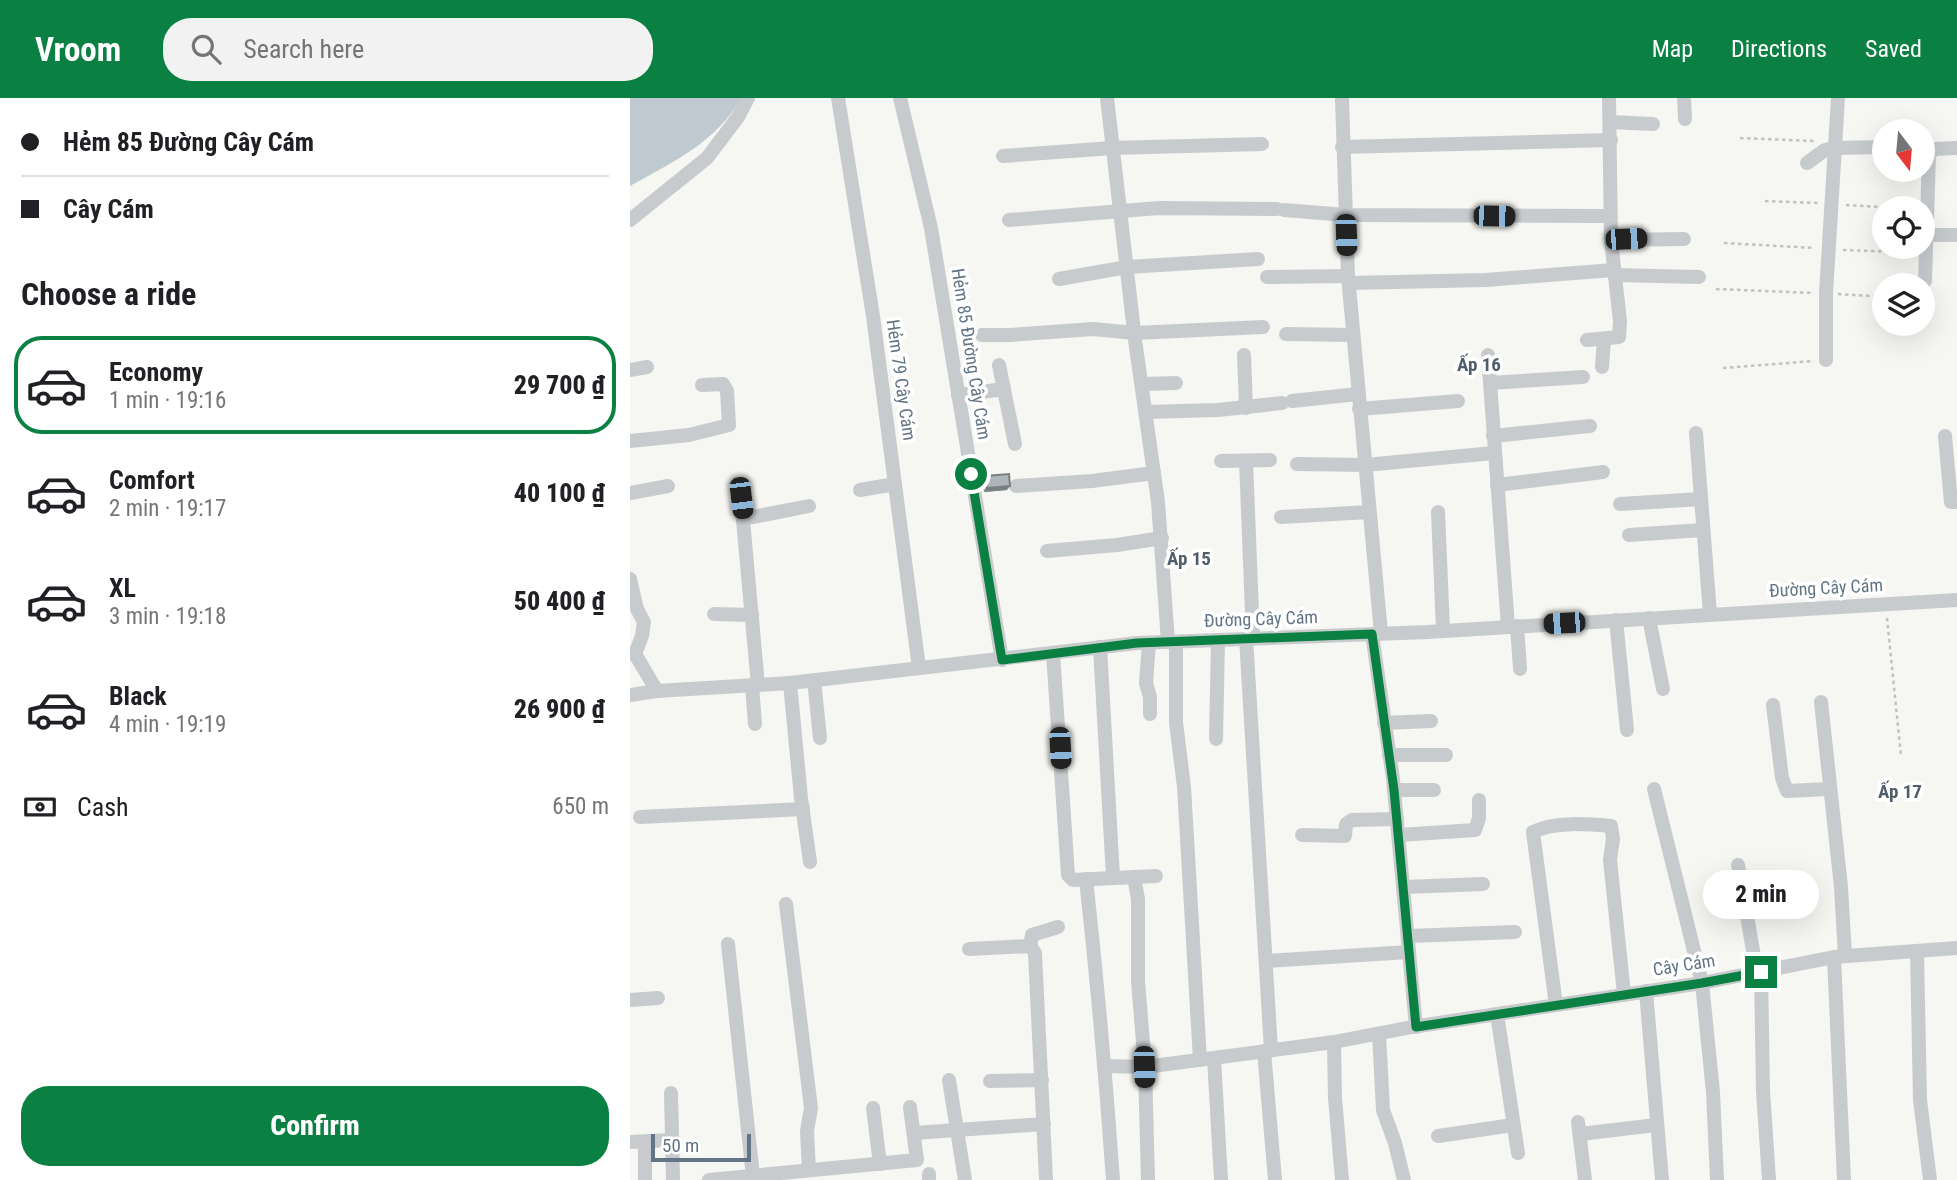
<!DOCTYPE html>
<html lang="en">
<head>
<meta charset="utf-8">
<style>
  :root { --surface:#fff; --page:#f2f2f2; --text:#202124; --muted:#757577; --line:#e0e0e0; --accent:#0b8043 }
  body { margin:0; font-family:"Roboto Condensed",sans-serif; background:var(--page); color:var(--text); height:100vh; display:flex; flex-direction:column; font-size:26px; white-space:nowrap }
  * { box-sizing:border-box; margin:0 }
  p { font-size:23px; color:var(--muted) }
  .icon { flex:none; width:38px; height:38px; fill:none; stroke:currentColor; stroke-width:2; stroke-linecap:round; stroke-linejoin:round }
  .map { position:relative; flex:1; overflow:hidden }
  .panel { display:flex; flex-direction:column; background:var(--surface); width:630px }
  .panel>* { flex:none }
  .top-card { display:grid; align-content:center; height:154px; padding:0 21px; background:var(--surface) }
  .needle { width:46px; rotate:164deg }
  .fabs { position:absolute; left:1242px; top:21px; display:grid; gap:14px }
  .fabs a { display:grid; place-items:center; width:63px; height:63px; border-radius:50%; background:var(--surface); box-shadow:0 7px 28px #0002; font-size:35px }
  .scale { position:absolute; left:21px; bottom:18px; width:100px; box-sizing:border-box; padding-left:7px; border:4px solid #627586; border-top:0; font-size:19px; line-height:24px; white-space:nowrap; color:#627586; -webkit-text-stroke:5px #fff; paint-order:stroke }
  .end { position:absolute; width:32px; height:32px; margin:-16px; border:9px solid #0b8043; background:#fff; box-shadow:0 0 0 4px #fff }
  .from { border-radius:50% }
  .bubble { position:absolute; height:49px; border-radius:24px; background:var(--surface); box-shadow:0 7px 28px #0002; font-size:23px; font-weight:800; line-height:49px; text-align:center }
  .car { position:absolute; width:21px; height:42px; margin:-21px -10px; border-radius:9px; box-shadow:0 0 5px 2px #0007; background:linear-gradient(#222 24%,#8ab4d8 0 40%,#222 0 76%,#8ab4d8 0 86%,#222 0) }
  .top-card b { display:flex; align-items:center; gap:24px; height:66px; font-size:26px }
  .top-card b+b { border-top:2px solid var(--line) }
  .top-card i { width:18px; height:18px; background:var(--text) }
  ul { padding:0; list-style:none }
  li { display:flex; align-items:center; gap:21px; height:98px; margin:0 14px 10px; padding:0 7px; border:4px solid transparent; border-radius:28px }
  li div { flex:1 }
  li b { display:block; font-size:26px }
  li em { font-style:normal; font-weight:800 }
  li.active { border-color:var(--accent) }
  li>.icon { width:63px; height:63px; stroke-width:1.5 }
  h2 { padding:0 21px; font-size:32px; line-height:84px }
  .pay { display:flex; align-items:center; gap:18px; height:77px; padding:0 21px; font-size:26px }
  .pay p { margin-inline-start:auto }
  .action { display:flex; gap:14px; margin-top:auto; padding:14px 21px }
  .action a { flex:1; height:80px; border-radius:28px; background:var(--accent); color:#fff; font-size:28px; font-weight:800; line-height:80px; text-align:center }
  header { display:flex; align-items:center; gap:42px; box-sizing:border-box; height:98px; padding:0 35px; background:var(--accent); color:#fff }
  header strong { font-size:33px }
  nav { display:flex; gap:38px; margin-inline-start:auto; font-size:24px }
  .search { width:490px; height:63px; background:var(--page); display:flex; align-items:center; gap:18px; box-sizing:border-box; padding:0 24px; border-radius:28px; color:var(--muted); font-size:26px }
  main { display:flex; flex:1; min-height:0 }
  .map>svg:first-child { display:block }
  .water { fill:#becacf }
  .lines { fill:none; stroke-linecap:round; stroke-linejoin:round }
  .path { stroke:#c0c2c4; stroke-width:2.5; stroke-dasharray:3.5 3.5; stroke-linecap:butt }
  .minor { stroke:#c8cbce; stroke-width:14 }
  .wall { fill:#959ca1 }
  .shaded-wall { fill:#797f83 }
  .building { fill:#adb5bb; stroke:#797f83; stroke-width:2 }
  .route { stroke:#0b8043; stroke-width:9 }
  .labels { text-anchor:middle; stroke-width:7; stroke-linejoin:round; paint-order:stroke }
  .street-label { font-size:18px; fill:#627586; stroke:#fff }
  .neighbourhood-label { font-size:19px; font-weight:bold; fill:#505e6a; stroke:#fff }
</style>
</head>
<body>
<header>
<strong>Vroom</strong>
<div class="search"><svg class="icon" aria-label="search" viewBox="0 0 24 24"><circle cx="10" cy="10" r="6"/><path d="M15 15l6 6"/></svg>Search here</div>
<nav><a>Map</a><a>Directions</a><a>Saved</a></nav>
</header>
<main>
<section class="panel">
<div class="top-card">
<b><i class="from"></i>Hẻm 85 Đường Cây Cám</b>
<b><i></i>Cây Cám</b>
</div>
<h2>Choose a ride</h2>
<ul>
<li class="active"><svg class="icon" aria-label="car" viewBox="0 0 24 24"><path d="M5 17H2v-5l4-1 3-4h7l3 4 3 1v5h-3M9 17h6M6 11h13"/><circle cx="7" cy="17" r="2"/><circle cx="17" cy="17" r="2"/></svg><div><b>Economy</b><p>1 min · 19:16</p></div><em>29 700 ₫</em></li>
<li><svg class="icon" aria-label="car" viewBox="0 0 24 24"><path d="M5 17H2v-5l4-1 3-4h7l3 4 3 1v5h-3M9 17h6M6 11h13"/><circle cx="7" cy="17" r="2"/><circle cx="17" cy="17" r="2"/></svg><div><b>Comfort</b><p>2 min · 19:17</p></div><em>40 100 ₫</em></li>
<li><svg class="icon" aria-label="car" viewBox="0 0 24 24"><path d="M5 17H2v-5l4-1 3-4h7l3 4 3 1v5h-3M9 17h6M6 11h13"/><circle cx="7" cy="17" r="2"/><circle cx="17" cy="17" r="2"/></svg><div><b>XL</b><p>3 min · 19:18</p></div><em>50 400 ₫</em></li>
<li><svg class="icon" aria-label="car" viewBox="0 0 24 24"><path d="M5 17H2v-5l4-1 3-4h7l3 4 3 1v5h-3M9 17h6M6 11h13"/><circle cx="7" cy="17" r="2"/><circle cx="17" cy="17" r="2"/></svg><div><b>Black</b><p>4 min · 19:19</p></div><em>26 900 ₫</em></li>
</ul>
<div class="pay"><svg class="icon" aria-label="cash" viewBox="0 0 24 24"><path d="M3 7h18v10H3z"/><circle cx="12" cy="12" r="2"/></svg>Cash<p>650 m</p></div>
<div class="action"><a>Confirm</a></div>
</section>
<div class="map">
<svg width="1327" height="1082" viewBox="0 0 1327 1082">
  <rect width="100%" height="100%" fill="#f6f6f2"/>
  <path class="water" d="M0 0H111C87 44 41 65 0 88Z"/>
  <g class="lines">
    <g class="path">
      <polyline points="1110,40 1184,43"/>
      <polyline points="1135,103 1188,105"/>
      <polyline points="1216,107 1269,110"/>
      <polyline points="1094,145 1185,150"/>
      <polyline points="1213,152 1269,154"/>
      <polyline points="1086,191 1184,195"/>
      <polyline points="1208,196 1255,199"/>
      <polyline points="1093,270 1184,263"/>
      <polyline points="1257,520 1271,658"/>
    </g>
    <g class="minor">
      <polyline points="208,0 243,218 289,570"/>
      <polyline points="270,0 301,130 372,562"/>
      <polyline points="477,0 505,242 528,404 538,544"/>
      <polyline points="712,0 718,178 751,535"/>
      <polyline points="1054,0 1055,21"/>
      <polyline points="980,24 1023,26"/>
      <polyline points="712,49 981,42"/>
      <polyline points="373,58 482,50 632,46"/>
      <polyline points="1177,65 1195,52 1204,50 1255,49"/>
      <polyline points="654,112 716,117 980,118"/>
      <polyline points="0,122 77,60 108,19 118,0"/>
      <polyline points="379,122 529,110 647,111"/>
      <polyline points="1296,137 1327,137"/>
      <polyline points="981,142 1054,141"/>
      <polyline points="984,177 1069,179"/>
      <polyline points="637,179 718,178"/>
      <polyline points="429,181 497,169 628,161"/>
      <polyline points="1295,183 1299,57 1304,51 1327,50"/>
      <polyline points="719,185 856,182 983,172"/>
      <polyline points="656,236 723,237"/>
      <polyline points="352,237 380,237 463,231 505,235 633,229"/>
      <polyline points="957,242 989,239 990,223 981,142 979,0"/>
      <polyline points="614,257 616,310"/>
      <polyline points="858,257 878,529"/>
      <polyline points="1196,262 1196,195 1208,0"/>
      <polyline points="369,267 385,346"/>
      <polyline points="972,269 974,241"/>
      <polyline points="0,272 17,269"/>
      <polyline points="860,285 953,279"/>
      <polyline points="512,286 546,285"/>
      <polyline points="328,297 374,291"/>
      <polyline points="662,303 728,296"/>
      <polyline points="729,311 828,303"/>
      <polyline points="516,314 588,312 652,305"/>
      <polyline points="1066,335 1080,516"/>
      <polyline points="863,338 960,328"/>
      <polyline points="1315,338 1321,404 1327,404"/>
      <polyline points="0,343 59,337 99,327 97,293 93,286 72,287"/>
      <polyline points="591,363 640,362"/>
      <polyline points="616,363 623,540"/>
      <polyline points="667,366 735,367 864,355"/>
      <polyline points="867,387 973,374"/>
      <polyline points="386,388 462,383 524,375"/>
      <polyline points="230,392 265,386"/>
      <polyline points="0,395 38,388"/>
      <polyline points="111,400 128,587"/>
      <polyline points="990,406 1071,401"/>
      <polyline points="808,414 813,532"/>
      <polyline points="651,419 739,414"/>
      <polyline points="113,421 179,408"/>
      <polyline points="999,437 1073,432"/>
      <polyline points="417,453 487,447 532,440"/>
      <polyline points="0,481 7,511 14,524 12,538 5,556"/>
      <polyline points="84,516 122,517"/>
      <polyline points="1019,520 1033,591"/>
      <polyline points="986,522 997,632"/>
      <polyline points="887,528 890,571"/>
      <polyline points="742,536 763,681 786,929"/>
      <polyline points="616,540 641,952"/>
      <polyline points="546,544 546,624 554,689 570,962"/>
      <polyline points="519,545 516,585 520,599 520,616"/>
      <polyline points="470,549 483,779"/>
      <polyline points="0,555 5,556 27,593 160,585 507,545 798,534 1327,502"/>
      <polyline points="423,555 438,777 443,782 526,778"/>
      <polyline points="184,582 190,640"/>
      <polyline points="160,585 171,700 180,764"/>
      <polyline points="122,587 125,626"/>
      <polyline points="0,597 27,593"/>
      <polyline points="1191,604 1211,789 1215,858"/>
      <polyline points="1143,607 1152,680 1157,693 1199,691"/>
      <polyline points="754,625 801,623"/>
      <polyline points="586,641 588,543"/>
      <polyline points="759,657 816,657"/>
      <polyline points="1024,691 1072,885 1083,994 1087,1082"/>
      <polyline points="764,692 804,692"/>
      <polyline points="10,719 173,711"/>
      <polyline points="672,737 715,738 716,726 722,722 767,721"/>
      <polyline points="769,737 845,732 849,720 849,702"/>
      <polyline points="1108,767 1127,875"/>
      <polyline points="504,779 508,801 508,883 515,969 518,1082"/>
      <path d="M456 781C467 881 476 982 483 1082"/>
      <polyline points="774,789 853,786"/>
      <polyline points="156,806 181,1010 177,1033 179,1072"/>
      <polyline points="778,838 885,834"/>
      <polyline points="98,846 123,1078"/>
      <polyline points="400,848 402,837 428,829"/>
      <polyline points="339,851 400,848 405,855 416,1082"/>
      <polyline points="1287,853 1290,1002 1300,1082"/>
      <polyline points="1204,859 1214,1082"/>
      <polyline points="636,863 779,854"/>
      <polyline points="1131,874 1133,993 1139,1082"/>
      <polyline points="1016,893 1032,1082"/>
      <polyline points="0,902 28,900"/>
      <path d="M926 907 903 734C924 723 958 726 981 728L983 741 980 762 994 896"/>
      <polyline points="867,916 888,1055"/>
      <polyline points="749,936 753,1012 765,1045 774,1082"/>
      <polyline points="704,944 705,1000 712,1082"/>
      <polyline points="634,953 645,1082"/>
      <polyline points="584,960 591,1082"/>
      <polyline points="474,968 515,969 704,944 782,929 1072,885 1204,859 1327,850"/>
      <polyline points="319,982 335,1082"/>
      <polyline points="360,983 412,982"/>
      <polyline points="41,995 43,1082"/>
      <polyline points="243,1010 250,1066"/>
      <polyline points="948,1024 955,1082"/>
      <polyline points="284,1035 414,1026"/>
      <polyline points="950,1036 1026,1027"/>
      <polyline points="808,1038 883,1027"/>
      <polyline points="0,1044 42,1042"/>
      <polyline points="15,1044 15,1082"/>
      <polyline points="299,1076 299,1082"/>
      <polyline points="79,1082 287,1062 280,1009"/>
    </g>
  </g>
  <polygon class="wall" points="355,378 377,392 354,394 352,382"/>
  <polygon class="shaded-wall" points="380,388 377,392 354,394 357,390"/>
  <polygon class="building" points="379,376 380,388 357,390 355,378"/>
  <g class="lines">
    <polyline class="route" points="341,376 372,562 507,545 742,536 764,692 786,929 1072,885 1131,874"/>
  </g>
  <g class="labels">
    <g class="street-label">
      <text transform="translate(341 256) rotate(81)" y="6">Hẻm 85 Đường Cây Cám</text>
      <text transform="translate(271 282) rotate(82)" y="6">Hẻm 79 Cây Cám</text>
      <text transform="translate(1196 490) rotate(-3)" y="6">Đường Cây Cám</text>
      <text transform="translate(631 521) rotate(-2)" y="6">Đường Cây Cám</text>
      <text transform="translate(1054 867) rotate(-9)" y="6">Cây Cám</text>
    </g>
    <g class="neighbourhood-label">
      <text x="849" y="273">Ấp 16</text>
      <text x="559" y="467">Ấp 15</text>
      <text x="1270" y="700">Ấp 17</text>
    </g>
  </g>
</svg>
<div class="fabs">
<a><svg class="needle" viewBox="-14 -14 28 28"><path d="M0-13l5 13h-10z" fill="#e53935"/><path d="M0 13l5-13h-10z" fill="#757577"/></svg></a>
<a><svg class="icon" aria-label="locate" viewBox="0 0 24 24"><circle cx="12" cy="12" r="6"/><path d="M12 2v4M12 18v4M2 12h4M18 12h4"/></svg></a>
<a><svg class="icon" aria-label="layers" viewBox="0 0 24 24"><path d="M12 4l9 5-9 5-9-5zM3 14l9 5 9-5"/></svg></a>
</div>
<div class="scale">50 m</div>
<i class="end from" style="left:341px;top:376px"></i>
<i class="end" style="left:1131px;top:874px"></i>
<div class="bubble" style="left:1073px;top:772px;width:116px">2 min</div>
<i class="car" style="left:864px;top:118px;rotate:91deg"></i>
<i class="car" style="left:716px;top:137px;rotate:178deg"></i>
<i class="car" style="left:996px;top:141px;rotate:88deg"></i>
<i class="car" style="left:111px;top:400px;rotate:173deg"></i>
<i class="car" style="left:934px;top:525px;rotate:267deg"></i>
<i class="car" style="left:430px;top:650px;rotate:177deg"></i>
<i class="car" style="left:514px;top:969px;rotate:178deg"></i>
</div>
</main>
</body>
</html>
